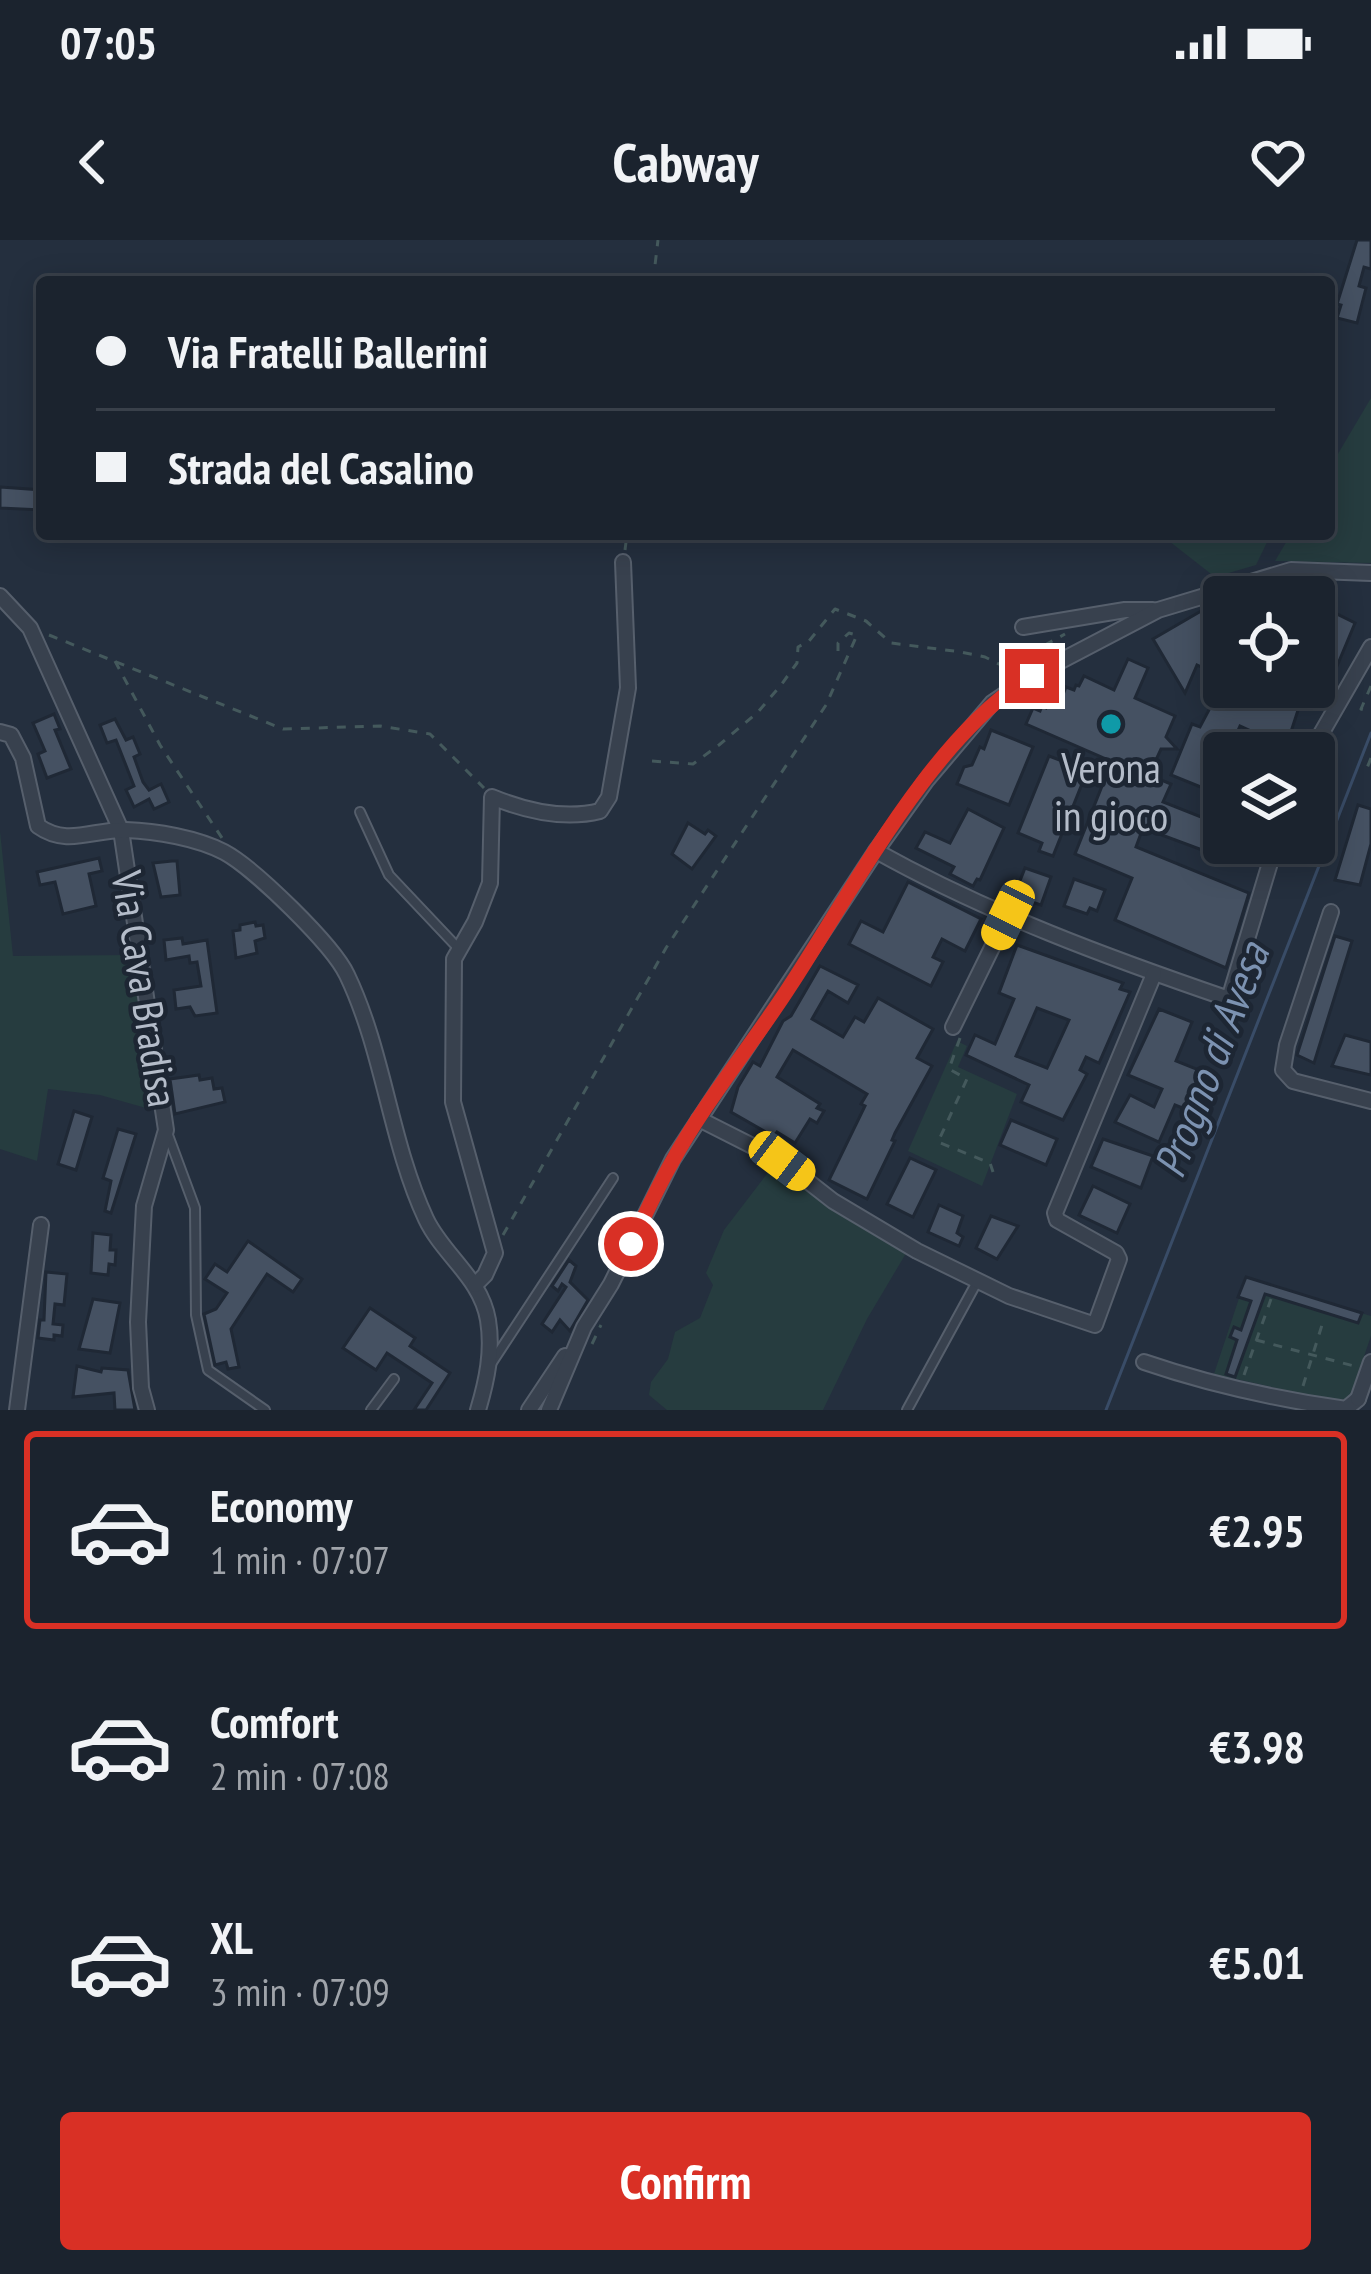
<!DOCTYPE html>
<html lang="en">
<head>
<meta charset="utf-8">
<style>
  :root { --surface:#1b232e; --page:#282f3a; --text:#f1f3f6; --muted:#a0a4aa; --line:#39404a; --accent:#d93025 }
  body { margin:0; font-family:"PT Sans Narrow",sans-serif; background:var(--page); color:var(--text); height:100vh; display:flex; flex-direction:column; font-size:45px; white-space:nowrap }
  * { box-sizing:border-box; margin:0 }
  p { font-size:39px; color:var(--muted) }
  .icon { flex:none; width:66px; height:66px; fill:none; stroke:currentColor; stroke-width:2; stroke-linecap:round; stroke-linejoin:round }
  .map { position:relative; height:1170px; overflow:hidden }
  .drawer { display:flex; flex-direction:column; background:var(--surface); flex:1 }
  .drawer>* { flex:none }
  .hud { position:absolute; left:36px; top:36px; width:1299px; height:264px; border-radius:12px; box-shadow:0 6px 30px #0003,0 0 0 3px var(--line); display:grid; align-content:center; height:264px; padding:0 60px; background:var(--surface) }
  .controls { position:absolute; left:1203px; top:336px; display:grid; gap:24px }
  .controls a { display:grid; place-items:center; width:132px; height:132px; border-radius:12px; background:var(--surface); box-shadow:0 6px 30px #0003,0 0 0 3px var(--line); font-size:60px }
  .end { position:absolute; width:54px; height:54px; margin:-27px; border:15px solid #d93025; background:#fff; box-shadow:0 0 0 6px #fff }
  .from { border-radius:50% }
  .car { position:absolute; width:36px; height:72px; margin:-36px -18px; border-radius:15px; box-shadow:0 0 9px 3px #0007; background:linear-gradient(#f5c518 24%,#345 0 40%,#f5c518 0 76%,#345 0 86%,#f5c518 0) }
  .hud b { display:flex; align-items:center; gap:42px; height:114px; font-size:45px }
  .hud b+b { border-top:3px solid var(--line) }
  .hud i { width:30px; height:30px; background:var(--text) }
  ul { padding:21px 0 0; list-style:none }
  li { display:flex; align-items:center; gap:36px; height:198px; margin:0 24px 18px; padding:0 36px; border:6px solid transparent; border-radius:12px }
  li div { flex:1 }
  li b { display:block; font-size:45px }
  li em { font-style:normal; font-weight:600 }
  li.on { border-color:var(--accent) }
  li>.icon { width:108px; height:108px; stroke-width:1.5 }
  .primary-button { display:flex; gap:24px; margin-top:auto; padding:24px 60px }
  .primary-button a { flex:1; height:138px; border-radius:12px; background:var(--accent); color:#fff; font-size:48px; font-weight:600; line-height:138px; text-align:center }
  .status { display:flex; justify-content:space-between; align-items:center; height:84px; padding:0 60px; background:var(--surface); direction:ltr }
  .status svg { height:33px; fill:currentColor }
  header { display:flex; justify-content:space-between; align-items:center; height:156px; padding:0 60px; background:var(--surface); font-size:54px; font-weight:600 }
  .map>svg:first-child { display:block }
  .green { fill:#263c3f }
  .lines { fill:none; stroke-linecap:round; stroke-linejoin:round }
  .stream { stroke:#394c67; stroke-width:3 }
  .building { fill:#455162; stroke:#1f2835; stroke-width:3; fill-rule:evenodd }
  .service-casing { stroke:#565f6c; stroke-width:12 }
  .minor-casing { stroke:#565f6c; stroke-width:18 }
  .path { stroke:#44595c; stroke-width:3; stroke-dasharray:9 9; stroke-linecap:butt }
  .service { stroke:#38414e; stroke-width:8 }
  .minor { stroke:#38414e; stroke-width:14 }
  .route { stroke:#d93025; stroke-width:15 }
  .culture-dot { fill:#0f9aa8; stroke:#1d2633; stroke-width:4.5 }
  .labels { text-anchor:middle; stroke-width:9; stroke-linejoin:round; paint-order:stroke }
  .poi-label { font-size:42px; fill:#b4bcc9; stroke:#1d2633 }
  .street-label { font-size:42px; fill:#b4bcc9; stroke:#1d2633 }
  .water-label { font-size:45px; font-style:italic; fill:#7c92b1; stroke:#1d2633 }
</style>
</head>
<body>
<div class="status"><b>07:05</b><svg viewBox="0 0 49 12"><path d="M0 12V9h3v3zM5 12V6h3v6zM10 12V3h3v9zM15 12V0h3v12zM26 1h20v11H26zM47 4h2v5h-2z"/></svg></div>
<header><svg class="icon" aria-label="back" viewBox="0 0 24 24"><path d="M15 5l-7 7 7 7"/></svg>Cabway<svg class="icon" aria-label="heart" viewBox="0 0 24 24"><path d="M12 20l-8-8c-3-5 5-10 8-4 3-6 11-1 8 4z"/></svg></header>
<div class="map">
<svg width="1371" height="1170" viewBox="0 0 1371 1170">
  <rect width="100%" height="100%" fill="#242f3e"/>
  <g class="green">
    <polygon points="1371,158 1371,323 1275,321 1291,294 1329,294 1329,229"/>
    <polygon points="1160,294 1271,294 1256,325 1215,337"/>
    <polygon points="0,591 13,716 134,715 153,863 146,862 146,868 100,855 48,849 37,921 0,909"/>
    <polygon points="957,801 967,806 958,827 1017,854 982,946 908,911"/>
    <polygon points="776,922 908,1010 867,1079 823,1170 667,1170 649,1155 651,1142 668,1119 675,1092 700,1078 713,1045 706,1033 724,990"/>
    <polygon points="1246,1037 1371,1076 1371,1096 1350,1157 1338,1162 1214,1134"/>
  </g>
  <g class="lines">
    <polyline class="stream" points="1106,1170 1371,493"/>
  </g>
  <g class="building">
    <polygon points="1357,0 1371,0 1371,29 1364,27 1359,46 1366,48 1357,83 1337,78 1341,65 1337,64"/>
    <polygon points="0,247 42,250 42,270 0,268"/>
    <polygon points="1305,345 1334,357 1324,357 1335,362 1331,371 1355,383 1327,450 1314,444 1314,357 1268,357"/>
    <polygon points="1208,367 1224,393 1224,432 1209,441 1212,432 1197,425 1185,453 1153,399"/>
    <polygon points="1128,419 1148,428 1135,458 1175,476 1166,497 1177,509 1161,509 1149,535 1171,544 1163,562 1224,586 1224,603 1254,603 1247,621 1232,615 1229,620 1143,588 1136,607 1249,653 1226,728 1115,680 1132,638 1075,614 1102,546 1084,539 1053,616 1039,611 1042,603 1018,593 1049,516 1099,535 1106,519 1026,484 1033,468 1040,471 1042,466 1046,468 1052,453 1062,457 1066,447 1074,450 1076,445 1079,446 1084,436 1114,450"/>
    <polygon points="1234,447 1270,447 1301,461 1286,507 1240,486 1228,513 1224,513 1224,524 1213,552 1171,535 1192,484 1200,487 1220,449 1223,455"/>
    <polygon points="54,474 60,489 55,490 71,529 47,538 38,514 45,511 33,483"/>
    <polygon points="115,479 126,500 133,497 140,514 134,517 143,542 149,550 161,544 169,562 154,569 149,559 134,567 126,550 134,546 116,500 107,503 100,485"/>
    <polygon points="991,490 1033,507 1009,565 957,544 964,527 972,525 980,507 984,509"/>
    <polygon points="1358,565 1371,569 1371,604 1360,645 1335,640"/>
    <polygon points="968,569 1004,588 980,640 977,639 973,646 950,634 954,627 916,608 925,592 950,603"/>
    <polygon points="688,583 705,594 708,590 716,596 692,629 672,614"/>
    <polygon points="99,618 102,631 89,634 96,666 63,674 55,642 40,645 37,632"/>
    <polygon points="172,621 177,621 180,655 161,657 153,623"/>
    <polygon points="1025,628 1051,637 1041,665 1014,656"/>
    <polygon points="1074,639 1105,650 1097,671 1090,668 1087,674 1064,666"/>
    <polygon points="908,642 981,679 965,711 942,699 933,717 943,722 931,746 849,704 861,681 883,692"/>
    <polygon points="255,682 256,686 263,685 265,698 255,701 257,713 236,718 233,691 240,690 240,685"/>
    <polygon points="1335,696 1352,701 1314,823 1297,815"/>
    <polygon points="182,698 183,704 207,700 217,773 195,776 190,767 176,769 174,750 201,746 197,722 190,723 189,716 166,720 164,700"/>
    <path d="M1017 705 1123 743 1120 749 1130 752 1099 823 1086 817 1080 830 1087 834 1063 880 1021 862 1029 845 966 815 975 795 995 804 1014 759 999 753ZM1037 768 1069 780 1047 828 1016 816Z"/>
    <polygon points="820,726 858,745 848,763 828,751 812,779 843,797 855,777 864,782 878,758 933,789 917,818 932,826 895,893 892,900 895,901 867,959 829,940 865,866 861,864 867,854 793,810 777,837 820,864 817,868 824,871 817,883 810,879 795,903 777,892 770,902 761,896 764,891 731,872 738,847 753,822 760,826 783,781 791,776"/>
    <polygon points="1159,769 1192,782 1176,821 1204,832 1192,862 1189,861 1185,869 1175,865 1159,902 1115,882 1130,855 1154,867 1162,849 1128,835"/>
    <polygon points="1345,795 1371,802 1371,835 1332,826"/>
    <polygon points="199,835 200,840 212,838 214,849 222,848 225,862 175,874 170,839"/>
    <polygon points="74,871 92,877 76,930 58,924"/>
    <polygon points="1011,880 1057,899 1046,925 1000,905"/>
    <polygon points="118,889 136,894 111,973 105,971 111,941 103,938"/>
    <polygon points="1103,899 1153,916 1141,948 1091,927"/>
    <polygon points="910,918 936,930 913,977 887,964"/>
    <polygon points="1093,946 1130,964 1117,993 1079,975"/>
    <polygon points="939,965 963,976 957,993 963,997 959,1006 928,992"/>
    <polygon points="991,976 1018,986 997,1019 976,1008"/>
    <polygon points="93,993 111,995 110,1010 116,1010 115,1025 109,1024 108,1035 91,1033"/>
    <polygon points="248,1001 302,1039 293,1052 267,1034 231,1089 239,1127 228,1129 226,1122 215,1125 204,1074 216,1069 227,1053 205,1039 215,1024 227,1032"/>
    <polygon points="569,1020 576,1026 570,1042 588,1060 570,1091 560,1080 552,1092 542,1084 566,1047 562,1044 558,1051 552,1046"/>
    <polygon points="46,1032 67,1034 64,1065 55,1064 53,1084 63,1085 62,1096 54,1095 54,1100 38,1098 40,1080 44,1080"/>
    <polygon points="1246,1037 1362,1073 1358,1083 1265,1054 1235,1137 1226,1134 1237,1100 1230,1097 1234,1087 1241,1090 1251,1061 1238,1057"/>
    <polygon points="93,1059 120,1063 110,1113 79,1109"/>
    <polygon points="370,1068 415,1098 410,1106 450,1133 426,1170 414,1170 432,1143 387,1113 376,1130 343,1108"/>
    <polygon points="77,1126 101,1132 102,1128 128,1130 135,1170 115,1170 114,1153 73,1157"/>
  </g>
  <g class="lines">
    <defs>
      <g id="service">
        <polyline points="360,572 389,635 458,708"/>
        <polyline points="168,895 195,968 196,1075 208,1130 265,1170"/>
        <polyline points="491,1124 613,938"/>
        <polyline points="371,1170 394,1139"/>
        <polyline points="907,1170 978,1040"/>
      </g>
      <g id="minor">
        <polyline points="0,356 30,388 121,590 166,890 144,966 138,1082 141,1148 147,1170"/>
        <polyline points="1023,387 1125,370 1153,370"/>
        <path d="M0 492 11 495 23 518 38 586C67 607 94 589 126 590 156 591 197 598 224 612 254 628 333 705 347 735 384 812 390 902 426 979 443 1015 481 1038 488 1080 493 1111 487 1140 478 1170"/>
        <polyline points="1310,513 1371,407"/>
        <path d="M876 611C987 673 1109 718 1229 759L1276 603"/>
        <polyline points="1331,672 1287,805 1283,830 1293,841 1371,861"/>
        <polyline points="953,787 1008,675"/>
        <polyline points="699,879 782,921 833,961 917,1011 1009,1056 1095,1085 1119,1019 1116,1013 1057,980 1055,973 1154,734"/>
        <path d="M475 1045 485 1035 495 1013 453 862 454 719 475 682 490 643 492 557C526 571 564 580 600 571L609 557 628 448 623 322"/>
        <path d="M1144 1122C1211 1145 1276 1159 1346 1169L1358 1159"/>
        <polyline points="1358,1159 1371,1122"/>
        <polyline points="17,1170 41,985"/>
        <polyline points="529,1170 565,1116"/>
        <polyline points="549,1170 584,1087 611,1044 673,919 876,611 926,541 992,463 1032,436 1158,370 1291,330 1371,333"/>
      </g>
    </defs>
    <use href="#service" class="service-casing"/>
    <use href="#minor" class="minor-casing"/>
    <g class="path">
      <polyline points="653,42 658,0"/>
      <polyline points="625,310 627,294"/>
      <polyline points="49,395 283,489 380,486 430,494 484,548"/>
      <polyline points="115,421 160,505 222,598"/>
      <polyline points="1371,446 1361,469 1371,472"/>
      <polyline points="1371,518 1367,528 1371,529"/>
      <polyline points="652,521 693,524 719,505 758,472 781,445 797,423 798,407 809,401 835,369 866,381 891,403 961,412 985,417 1005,427 1065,394"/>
      <polyline points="960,798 949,829 967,839 938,902 990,923 993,932"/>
      <polyline points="503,995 666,708 826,465 857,395 849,393 838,403 838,411"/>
      <polyline points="1256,1100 1354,1126"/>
      <polyline points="592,1104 601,1085"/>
      <polyline points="1244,1135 1271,1059"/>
      <polyline points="1303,1146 1322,1085"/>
    </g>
    <use href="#service" class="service"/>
    <use href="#minor" class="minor"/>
  </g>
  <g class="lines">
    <path class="route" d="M631 1004C644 977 657 948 672 922 706 860 752 805 790 746 853 650 933 495 1032 436"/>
  </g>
  <circle class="culture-dot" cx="1111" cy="484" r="12"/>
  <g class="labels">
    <g class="poi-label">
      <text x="1111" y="543">Verona<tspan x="1111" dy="48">in gioco</tspan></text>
    </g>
    <g class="street-label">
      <text transform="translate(145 749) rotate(81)" y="15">Via Cava Bradisa</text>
    </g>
    <g class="water-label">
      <text transform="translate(1211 820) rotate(-69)" y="16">Progno di Avesa</text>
    </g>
  </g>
</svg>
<div class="controls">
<a><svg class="icon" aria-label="locate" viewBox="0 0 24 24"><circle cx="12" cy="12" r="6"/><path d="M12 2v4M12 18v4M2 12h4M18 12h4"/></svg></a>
<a><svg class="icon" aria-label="layers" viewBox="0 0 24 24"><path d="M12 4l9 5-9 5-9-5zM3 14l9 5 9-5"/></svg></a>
</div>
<i class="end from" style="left:631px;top:1004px"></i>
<i class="end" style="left:1032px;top:436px"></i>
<i class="car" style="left:1008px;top:675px;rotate:206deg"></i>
<i class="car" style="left:782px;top:921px;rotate:127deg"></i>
<div class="hud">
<b><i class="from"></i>Via Fratelli Ballerini</b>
<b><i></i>Strada del Casalino</b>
</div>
</div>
<section class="drawer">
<ul>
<li class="on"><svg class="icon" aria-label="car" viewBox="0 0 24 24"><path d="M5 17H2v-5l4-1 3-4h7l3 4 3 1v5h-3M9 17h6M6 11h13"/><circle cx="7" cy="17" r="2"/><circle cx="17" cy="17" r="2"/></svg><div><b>Economy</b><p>1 min · 07:07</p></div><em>€2.95</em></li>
<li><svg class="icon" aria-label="car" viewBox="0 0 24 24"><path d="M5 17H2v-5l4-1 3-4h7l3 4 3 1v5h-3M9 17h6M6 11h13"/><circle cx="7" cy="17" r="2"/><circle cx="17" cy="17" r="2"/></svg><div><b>Comfort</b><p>2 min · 07:08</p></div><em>€3.98</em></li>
<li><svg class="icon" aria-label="car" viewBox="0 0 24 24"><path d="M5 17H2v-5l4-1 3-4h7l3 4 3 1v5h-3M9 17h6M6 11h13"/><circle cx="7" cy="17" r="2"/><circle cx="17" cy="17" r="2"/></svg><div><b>XL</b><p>3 min · 07:09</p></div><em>€5.01</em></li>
</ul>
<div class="primary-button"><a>Confirm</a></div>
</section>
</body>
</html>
